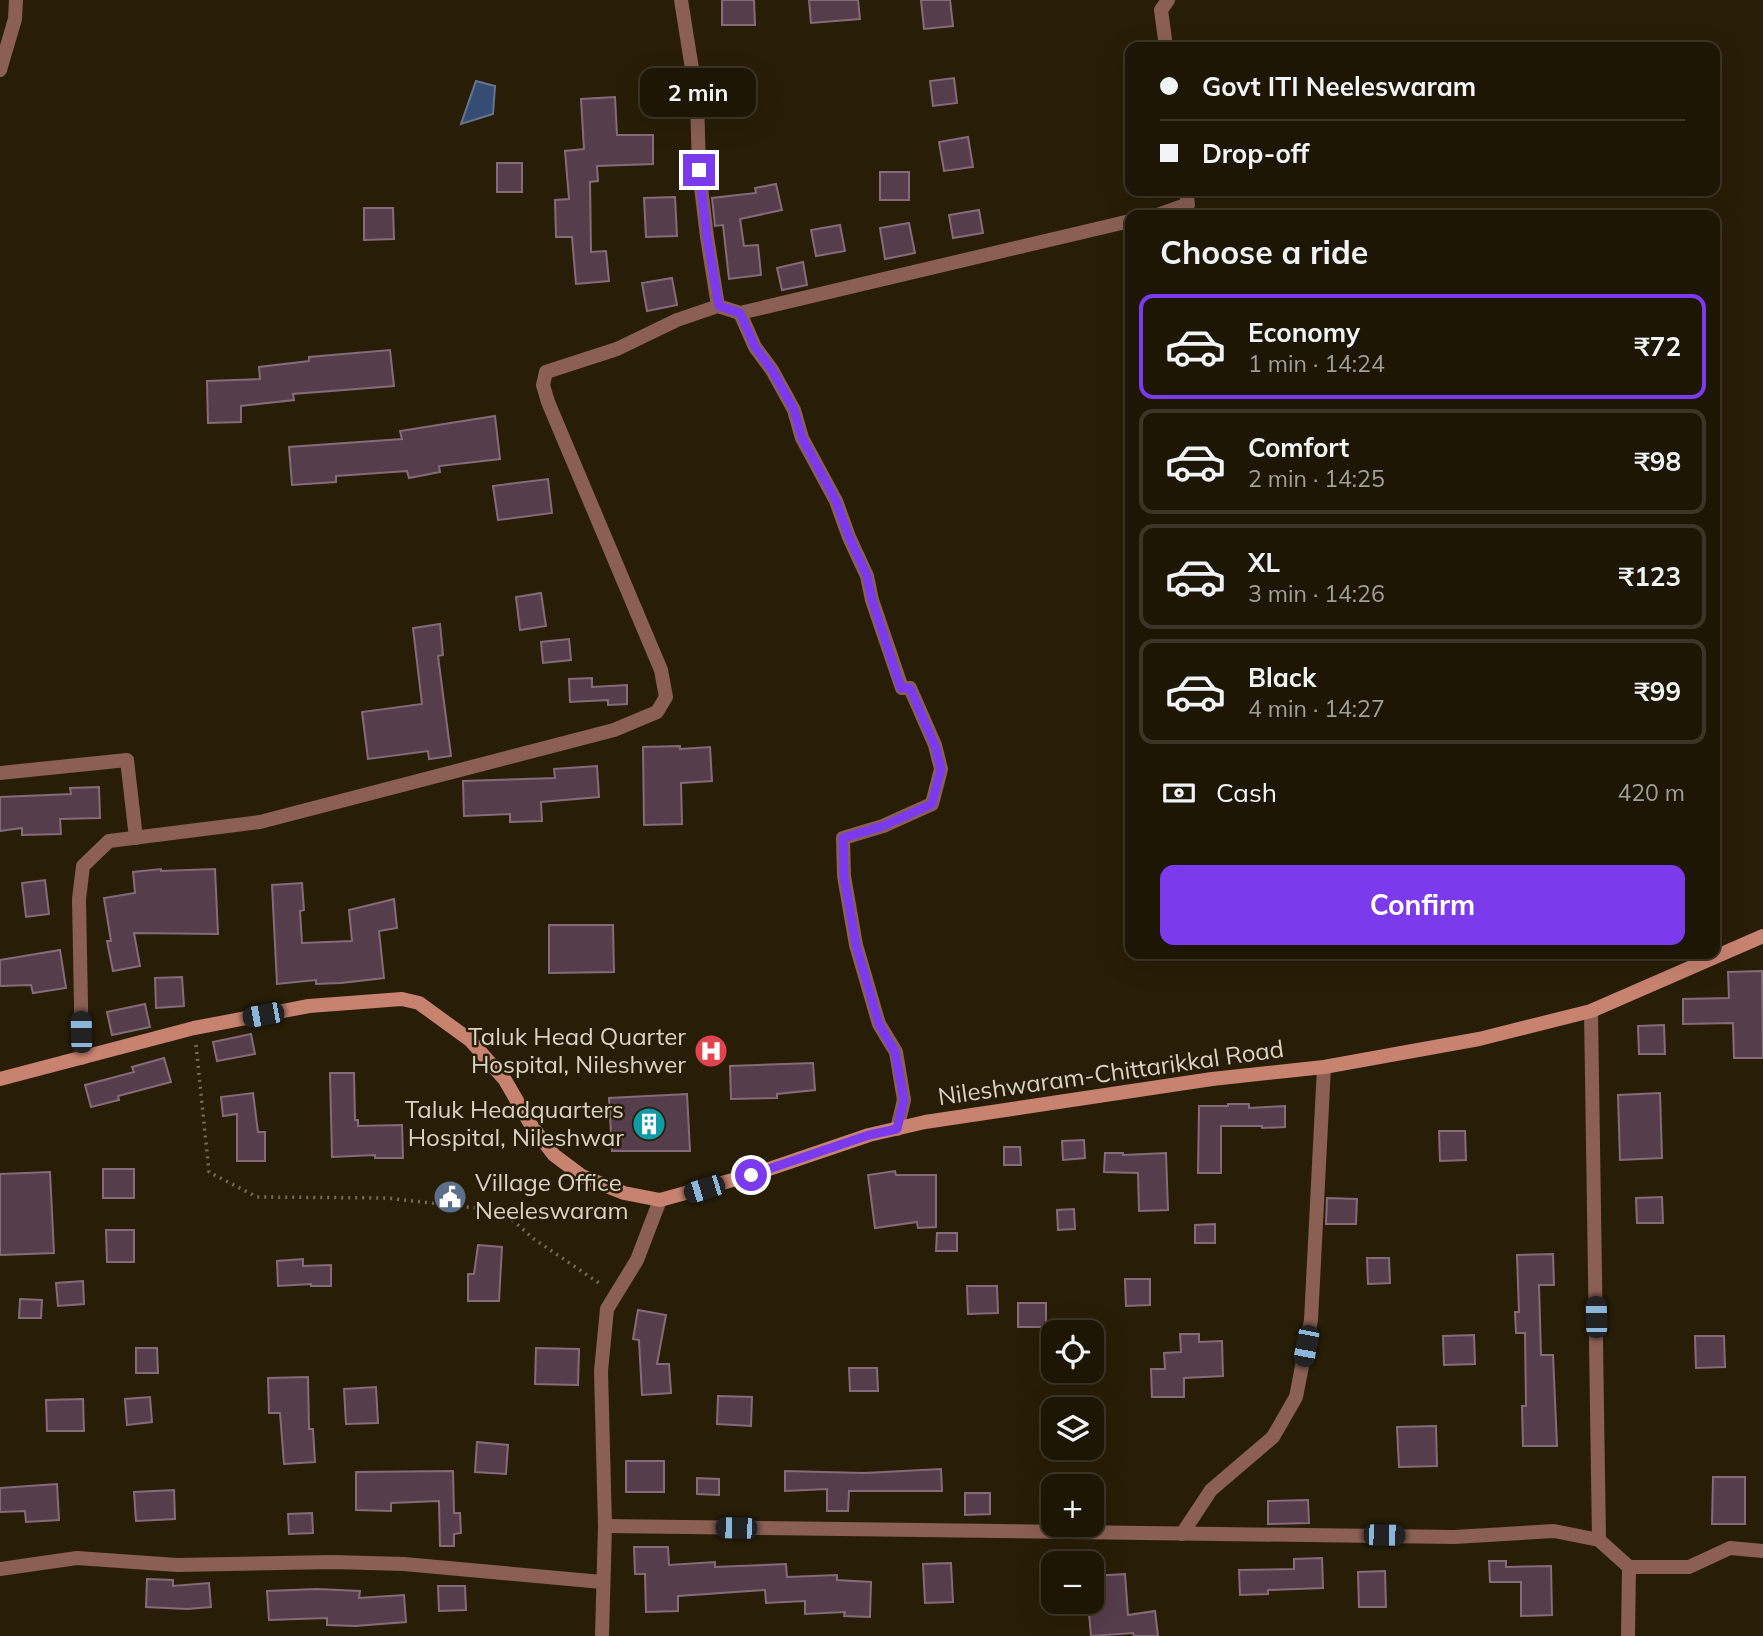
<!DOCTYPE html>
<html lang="en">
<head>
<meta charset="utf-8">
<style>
  :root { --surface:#1e1605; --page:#2b2313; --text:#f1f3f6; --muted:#a19f9a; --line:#3c3527; --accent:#7c3aed }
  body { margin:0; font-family:Mulish,sans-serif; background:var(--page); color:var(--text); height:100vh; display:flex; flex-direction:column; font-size:26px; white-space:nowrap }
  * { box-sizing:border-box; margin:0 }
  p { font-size:23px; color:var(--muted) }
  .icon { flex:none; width:38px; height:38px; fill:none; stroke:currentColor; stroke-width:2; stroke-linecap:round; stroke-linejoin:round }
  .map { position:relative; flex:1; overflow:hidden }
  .drawer { position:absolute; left:1125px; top:210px; width:595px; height:749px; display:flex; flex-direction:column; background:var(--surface); border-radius:14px; box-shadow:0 7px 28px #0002,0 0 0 2px var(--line) }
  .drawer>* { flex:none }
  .top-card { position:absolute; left:1125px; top:42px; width:595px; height:154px; border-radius:14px; box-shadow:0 7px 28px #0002,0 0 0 2px var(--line); display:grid; align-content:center; height:154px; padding:0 35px; background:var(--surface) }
  .buttons { position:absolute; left:1041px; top:1320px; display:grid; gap:14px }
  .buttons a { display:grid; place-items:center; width:63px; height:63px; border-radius:14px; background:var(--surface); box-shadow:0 7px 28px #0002,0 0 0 2px var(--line); font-size:35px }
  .end { position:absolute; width:32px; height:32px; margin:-16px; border:9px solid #7c3aed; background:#fff; box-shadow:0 0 0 4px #fff }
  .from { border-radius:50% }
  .bubble { position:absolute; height:49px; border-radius:14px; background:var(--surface); box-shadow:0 7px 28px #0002,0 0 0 2px var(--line); font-size:23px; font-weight:700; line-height:49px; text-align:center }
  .car { position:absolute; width:21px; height:42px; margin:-21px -10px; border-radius:9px; box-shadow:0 0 5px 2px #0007; background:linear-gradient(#222 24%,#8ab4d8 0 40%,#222 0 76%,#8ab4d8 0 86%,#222 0) }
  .top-card b { display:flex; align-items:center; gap:24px; height:66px; font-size:26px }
  .top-card b+b { border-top:2px solid var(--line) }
  .top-card i { width:18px; height:18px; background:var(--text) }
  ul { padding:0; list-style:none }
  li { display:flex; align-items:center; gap:21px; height:105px; margin:0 14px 10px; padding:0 21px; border:4px solid var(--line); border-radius:14px }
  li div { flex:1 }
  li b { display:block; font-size:26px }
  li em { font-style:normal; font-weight:700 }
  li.active { border-color:var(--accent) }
  li>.icon { width:63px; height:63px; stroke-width:1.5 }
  h2 { padding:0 35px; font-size:32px; line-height:84px }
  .pay { display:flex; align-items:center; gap:18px; height:77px; padding:0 35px; font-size:26px }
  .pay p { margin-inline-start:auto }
  .button { display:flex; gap:14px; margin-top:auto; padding:14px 35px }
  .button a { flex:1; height:80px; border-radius:14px; background:var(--accent); color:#fff; font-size:28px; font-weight:700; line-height:80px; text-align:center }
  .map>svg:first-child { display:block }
  .water { fill:#354c74; stroke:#66748c; stroke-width:2 }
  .building { fill:#553d4b; stroke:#856b7a; stroke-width:2 }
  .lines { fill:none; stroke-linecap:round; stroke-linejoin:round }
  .path { stroke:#746c59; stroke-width:3.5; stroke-dasharray:2 5; stroke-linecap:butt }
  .minor { stroke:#8b5f54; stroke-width:14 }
  .secondary { stroke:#c88370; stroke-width:14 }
  .route { stroke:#7c3aed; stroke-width:9 }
  .labels { text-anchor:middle; stroke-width:5; stroke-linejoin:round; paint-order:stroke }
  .poi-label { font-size:24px; fill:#d9d3c5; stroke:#281e07; text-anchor:end }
  .street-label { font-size:24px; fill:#d9d3c5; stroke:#281e07 }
</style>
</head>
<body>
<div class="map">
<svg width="1763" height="1636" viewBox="0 0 1763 1636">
  <rect width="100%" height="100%" fill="#281e07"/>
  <polygon class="water" points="476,81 495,86 493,114 461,124"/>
  <g class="building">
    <polygon points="722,0 754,0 755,25 722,25"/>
    <polygon points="809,0 858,0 860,19 811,23"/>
    <polygon points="921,0 950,0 953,26 924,29"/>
    <polygon points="954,78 957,103 933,106 930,81"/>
    <polygon points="615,97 617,135 653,135 653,164 597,166 598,181 590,182 591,252 606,251 609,281 576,284 572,237 556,237 555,200 569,199 565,151 584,149 581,99"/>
    <polygon points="968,137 973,167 944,171 939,142"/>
    <rect x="497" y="163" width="25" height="29"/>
    <rect x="880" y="172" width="29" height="28"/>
    <polygon points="776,184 782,210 740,219 744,246 758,245 761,275 729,279 723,225 715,226 712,198 756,193 755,188"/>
    <polygon points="675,197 677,236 646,237 644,198"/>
    <polygon points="364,208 393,208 394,239 364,240"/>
    <polygon points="979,210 983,233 953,238 949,215"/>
    <polygon points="909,223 915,253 885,259 880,228"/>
    <polygon points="840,225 845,251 816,256 811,230"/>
    <polygon points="803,262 807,285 782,290 777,268"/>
    <polygon points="672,278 677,305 647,311 642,283"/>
    <polygon points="390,350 394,386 293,394 294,400 241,406 241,422 208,423 207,381 260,379 259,367 309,361 309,357"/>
    <polygon points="495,416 500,459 439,466 440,472 409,478 407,471 336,476 336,482 292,485 289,447 402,439 400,431"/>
    <polygon points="548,479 552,513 498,520 493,486"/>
    <polygon points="541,593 546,626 520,630 516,597"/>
    <polygon points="440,624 443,655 438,656 451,756 429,759 428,751 368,759 362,712 422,704 413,628"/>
    <polygon points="569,639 571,660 543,663 541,642"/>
    <polygon points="592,678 592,687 627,685 627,704 608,705 608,700 570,702 569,679"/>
    <polygon points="680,746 680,749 710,747 712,781 681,783 682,824 644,825 643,747"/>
    <polygon points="597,766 599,797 541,802 542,821 510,822 510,814 464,816 463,781 555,778 554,769"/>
    <polygon points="99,787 100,818 60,819 61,834 22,835 22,828 0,831 0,797 71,794 70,788"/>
    <polygon points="161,869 161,871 215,869 218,934 134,933 140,966 113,971 107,941 111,941 104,898 135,893 133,872"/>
    <polygon points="45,880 49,914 26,917 22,883"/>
    <polygon points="302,883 304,910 300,911 302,943 352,941 349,910 394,899 397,928 379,931 384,978 341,983 316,984 316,980 277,984 272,885"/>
    <polygon points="549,925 613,925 614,972 549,973"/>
    <polygon points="60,950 66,988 33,993 31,985 0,986 0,960"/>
    <polygon points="1762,971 1763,1058 1734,1058 1733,1023 1683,1024 1683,999 1729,998 1728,972"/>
    <polygon points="182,977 184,1006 156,1008 155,978"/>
    <polygon points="145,1004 150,1027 112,1035 107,1012"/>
    <polygon points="1664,1025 1665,1054 1639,1054 1638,1026"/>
    <polygon points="251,1034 255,1054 217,1061 213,1042"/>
    <polygon points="164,1058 171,1082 118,1096 119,1100 91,1107 85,1085 134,1072 132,1067"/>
    <polygon points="813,1063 815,1090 777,1094 777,1098 731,1099 730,1066"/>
    <polygon points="330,1073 354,1073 355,1120 358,1120 358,1126 402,1125 403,1158 375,1158 375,1155 332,1157"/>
    <polygon points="253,1093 258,1132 265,1132 265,1161 237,1161 237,1114 223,1116 221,1097"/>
    <polygon points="1660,1093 1662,1158 1620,1160 1618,1095"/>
    <polygon points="687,1094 690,1151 612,1151 609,1098"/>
    <polygon points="1228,1104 1249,1104 1249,1108 1285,1106 1285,1127 1262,1128 1262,1126 1221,1126 1221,1173 1198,1173 1199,1106 1228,1106"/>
    <polygon points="1439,1131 1465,1131 1466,1160 1440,1161"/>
    <polygon points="1084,1140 1085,1158 1063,1160 1062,1141"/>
    <polygon points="1004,1147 1020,1147 1021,1165 1004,1165"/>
    <polygon points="1105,1153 1123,1153 1123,1155 1166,1153 1168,1210 1139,1211 1138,1173 1104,1172"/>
    <rect x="103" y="1169" width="31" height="29"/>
    <polygon points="895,1171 896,1175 936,1175 936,1227 918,1228 917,1222 875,1228 868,1175"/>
    <polygon points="50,1172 54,1253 0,1255 0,1174"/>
    <polygon points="1662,1197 1663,1223 1637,1223 1636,1198"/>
    <polygon points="1327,1198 1357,1199 1356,1224 1326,1224"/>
    <polygon points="1074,1209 1075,1229 1058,1230 1057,1210"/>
    <polygon points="1215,1224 1215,1243 1195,1243 1195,1225"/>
    <polygon points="106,1230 134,1230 134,1262 107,1262"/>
    <polygon points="937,1233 957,1233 957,1251 936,1251"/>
    <polygon points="478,1245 502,1247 499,1301 468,1301 468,1274 474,1274"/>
    <polygon points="1553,1254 1554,1285 1539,1285 1541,1355 1553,1355 1557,1446 1523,1446 1522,1406 1526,1406 1525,1333 1516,1333 1515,1312 1519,1312 1517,1255"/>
    <polygon points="1367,1258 1389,1258 1390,1283 1368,1284"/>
    <polygon points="303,1259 303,1266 331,1265 331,1286 311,1286 311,1284 278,1286 277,1261"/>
    <polygon points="1125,1279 1150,1279 1150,1305 1126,1306"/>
    <polygon points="83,1281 84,1304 58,1306 56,1283"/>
    <polygon points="967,1286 997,1286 998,1313 968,1314"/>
    <polygon points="20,1299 42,1300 41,1318 19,1318"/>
    <rect x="1018" y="1303" width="28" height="24"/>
    <polygon points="638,1310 666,1315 657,1364 669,1364 671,1393 642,1395 639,1340 633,1339"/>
    <polygon points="1180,1334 1199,1334 1199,1342 1222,1341 1223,1376 1184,1378 1184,1397 1152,1397 1151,1369 1165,1369 1164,1353 1181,1352"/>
    <polygon points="1474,1335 1475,1364 1444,1365 1443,1336"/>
    <polygon points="1695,1336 1724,1336 1725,1367 1696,1368"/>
    <polygon points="136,1348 157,1348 158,1373 136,1373"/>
    <polygon points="536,1348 579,1349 578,1385 535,1384"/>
    <polygon points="849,1368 877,1368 878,1391 850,1391"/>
    <polygon points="308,1377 309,1429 313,1429 315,1462 284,1464 280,1413 269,1413 268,1378"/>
    <polygon points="376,1387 378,1423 346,1424 344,1389"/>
    <polygon points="718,1396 752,1397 751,1426 717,1424"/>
    <polygon points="150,1397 152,1422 127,1425 125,1399"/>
    <polygon points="83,1399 84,1431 47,1431 46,1400"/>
    <polygon points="1436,1426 1437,1466 1399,1467 1397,1427"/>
    <polygon points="477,1442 508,1445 506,1474 475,1472"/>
    <rect x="626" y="1461" width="38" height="31"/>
    <polygon points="941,1469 942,1491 849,1491 848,1511 827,1511 827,1489 785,1491 785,1471 864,1473"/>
    <polygon points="453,1471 454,1513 460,1513 461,1533 454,1534 454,1546 440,1546 439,1501 391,1503 391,1511 356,1510 356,1472"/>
    <polygon points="1713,1477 1745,1477 1745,1524 1712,1524"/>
    <polygon points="697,1478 719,1479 719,1495 697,1494"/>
    <polygon points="57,1484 59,1520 26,1522 25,1511 0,1512 0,1488"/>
    <polygon points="174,1490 175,1519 136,1521 134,1492"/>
    <polygon points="965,1493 990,1493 990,1514 965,1515"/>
    <polygon points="1308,1500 1309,1523 1268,1524 1268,1501"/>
    <polygon points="312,1513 313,1533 289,1534 288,1514"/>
    <polygon points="634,1547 668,1547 669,1565 715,1562 715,1567 786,1564 787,1577 837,1575 837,1580 871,1582 870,1617 844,1616 845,1612 805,1614 805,1601 766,1603 765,1590 678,1596 678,1611 646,1612 645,1574 635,1574"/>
    <polygon points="1322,1558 1323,1588 1268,1590 1268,1594 1240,1595 1239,1570 1294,1569 1294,1559"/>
    <polygon points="1489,1561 1506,1561 1506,1567 1551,1566 1552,1615 1521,1616 1521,1582 1490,1582"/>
    <polygon points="951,1563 953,1602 925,1603 923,1564"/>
    <polygon points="1385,1571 1386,1607 1359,1607 1358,1572"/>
    <polygon points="1125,1574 1128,1615 1155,1611 1158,1636 1134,1636 1133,1633 1091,1636 1089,1613 1094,1613 1092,1576"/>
    <polygon points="147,1579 173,1580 173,1586 209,1583 211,1607 187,1609 146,1607"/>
    <polygon points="438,1586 465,1586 466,1610 439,1611"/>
    <polygon points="317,1589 360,1591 359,1598 404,1595 406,1622 355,1626 327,1625 327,1618 269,1620 267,1591"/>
  </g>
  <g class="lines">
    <polyline class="path" points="196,1045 209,1172 257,1197 387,1198 502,1211 534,1239 599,1283 600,1287"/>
    <g class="minor">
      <polyline points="681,0 697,100 699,170 707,237 718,306"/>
      <polyline points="1166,47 1161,10 1168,0"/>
      <polyline points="0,70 15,19 16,0"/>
      <polyline points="1157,215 1188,204 1186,191"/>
      <polyline points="740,313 755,347 772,370 794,410 802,438 836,501 849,537 867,576 872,600 902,688 910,688 935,745 941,769 932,804 883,826 843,838 844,876 856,945 879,1024 896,1052 904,1100 897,1129"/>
      <polyline points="0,773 127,760 136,838"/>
      <polyline points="1591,1011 1599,1540"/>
      <polyline points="82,1058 79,899 83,866 109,841 260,822 614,730 657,712 666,697 661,670 548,402 543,385 546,372 617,349 677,320 718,306 740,313 1130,221"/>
      <polyline points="605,1526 1454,1537 1554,1531 1599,1540 1629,1567 1689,1567 1730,1548 1763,1551"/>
      <polyline points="1182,1534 1211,1490 1273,1437 1296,1397 1311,1320 1324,1067"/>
      <polyline points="0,1569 77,1558 177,1565 333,1562 404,1564 602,1582"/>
      <polyline points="602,1636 605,1526 601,1371 607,1309 637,1260 660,1200"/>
      <polyline points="1628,1636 1629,1567"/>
    </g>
    <polyline class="secondary" points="0,1079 194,1028 309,1006 402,999 419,1003 470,1040 505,1080 531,1125 554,1155 582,1176 624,1193 660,1200 751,1175 869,1135 925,1122 1212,1079 1324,1067 1479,1039 1591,1011 1763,936"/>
  </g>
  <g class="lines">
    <polyline class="route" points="699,170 707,237 719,306 740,313 755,347 772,370 794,410 802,438 836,501 849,537 867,576 872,600 901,688 910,688 935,746 941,769 932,804 883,826 843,838 844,876 856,945 879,1024 895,1052 904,1100 897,1129 869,1135 751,1175"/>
  </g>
  <defs>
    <symbol id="hospital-disc" viewBox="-11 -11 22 22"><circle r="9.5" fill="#e0444e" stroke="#281e07"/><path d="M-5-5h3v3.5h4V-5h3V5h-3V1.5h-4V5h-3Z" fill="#fff"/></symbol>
    <symbol id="building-disc" viewBox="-11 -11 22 22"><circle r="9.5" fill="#0f9aa8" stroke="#281e07"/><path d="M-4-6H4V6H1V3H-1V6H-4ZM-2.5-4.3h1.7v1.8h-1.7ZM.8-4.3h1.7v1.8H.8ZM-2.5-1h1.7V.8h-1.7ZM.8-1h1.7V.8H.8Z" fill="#fff"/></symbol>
    <symbol id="civic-disc" viewBox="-11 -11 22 22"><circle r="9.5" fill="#5c6f8a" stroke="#281e07"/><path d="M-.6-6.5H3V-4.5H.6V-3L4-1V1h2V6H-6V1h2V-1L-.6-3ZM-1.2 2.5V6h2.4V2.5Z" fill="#fff"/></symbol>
  </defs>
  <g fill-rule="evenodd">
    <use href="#hospital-disc" x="692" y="1032" width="38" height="38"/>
    <use href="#building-disc" x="630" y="1105" width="38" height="38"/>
    <use href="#civic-disc" x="431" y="1178" width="38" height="38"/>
  </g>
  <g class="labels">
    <g class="poi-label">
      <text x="686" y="1045">Taluk Head Quarter<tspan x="686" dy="28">Hospital, Nileshwer</tspan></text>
      <text x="624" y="1118">Taluk Headquarters<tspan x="624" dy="28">Hospital, Nileshwar</tspan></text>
      <text x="475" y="1191" text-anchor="start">Village Office<tspan x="475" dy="28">Neeleswaram</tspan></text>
    </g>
    <g class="street-label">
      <text transform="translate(1111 1073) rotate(-8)" y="8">Nileshwaram-Chittarikkal Road</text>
    </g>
  </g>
</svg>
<div class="buttons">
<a><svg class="icon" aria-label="locate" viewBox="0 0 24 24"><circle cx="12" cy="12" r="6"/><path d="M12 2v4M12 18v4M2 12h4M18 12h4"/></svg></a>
<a><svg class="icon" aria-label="layers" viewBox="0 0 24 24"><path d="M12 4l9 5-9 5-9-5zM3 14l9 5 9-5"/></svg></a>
<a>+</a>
<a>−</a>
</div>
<i class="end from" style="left:751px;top:1175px"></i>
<i class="end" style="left:699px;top:170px"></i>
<div class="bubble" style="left:640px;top:68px;width:116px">2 min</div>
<i class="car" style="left:263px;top:1015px;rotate:259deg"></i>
<i class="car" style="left:81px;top:1032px;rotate:359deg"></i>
<i class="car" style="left:704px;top:1189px;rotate:253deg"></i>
<i class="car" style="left:1596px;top:1317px;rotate:359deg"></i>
<i class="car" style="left:1306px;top:1346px;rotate:191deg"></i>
<i class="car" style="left:736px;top:1528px;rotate:271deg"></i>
<i class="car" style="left:1384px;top:1535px;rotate:91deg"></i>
<div class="top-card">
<b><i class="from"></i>Govt ITI Neeleswaram</b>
<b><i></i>Drop-off</b>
</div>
<section class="drawer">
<h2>Choose a ride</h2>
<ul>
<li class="active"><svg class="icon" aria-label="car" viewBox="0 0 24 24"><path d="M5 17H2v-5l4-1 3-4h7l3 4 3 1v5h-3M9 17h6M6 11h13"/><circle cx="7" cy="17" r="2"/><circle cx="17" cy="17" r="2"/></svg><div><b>Economy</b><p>1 min · 14:24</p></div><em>₹72</em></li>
<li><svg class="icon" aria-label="car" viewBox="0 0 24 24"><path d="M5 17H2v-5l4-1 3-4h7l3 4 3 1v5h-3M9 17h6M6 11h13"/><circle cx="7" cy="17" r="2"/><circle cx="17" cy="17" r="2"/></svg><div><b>Comfort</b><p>2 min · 14:25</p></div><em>₹98</em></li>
<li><svg class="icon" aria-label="car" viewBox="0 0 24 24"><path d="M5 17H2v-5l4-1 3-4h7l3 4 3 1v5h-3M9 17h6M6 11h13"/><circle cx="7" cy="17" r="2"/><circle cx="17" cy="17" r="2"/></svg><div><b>XL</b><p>3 min · 14:26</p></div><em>₹123</em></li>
<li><svg class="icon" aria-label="car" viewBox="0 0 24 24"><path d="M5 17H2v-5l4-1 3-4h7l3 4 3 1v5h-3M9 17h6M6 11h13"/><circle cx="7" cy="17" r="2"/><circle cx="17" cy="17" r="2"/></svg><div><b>Black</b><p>4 min · 14:27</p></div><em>₹99</em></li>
</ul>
<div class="pay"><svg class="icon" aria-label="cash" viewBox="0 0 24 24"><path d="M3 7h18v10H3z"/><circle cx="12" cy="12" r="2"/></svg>Cash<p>420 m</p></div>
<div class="button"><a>Confirm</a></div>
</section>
</div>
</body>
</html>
